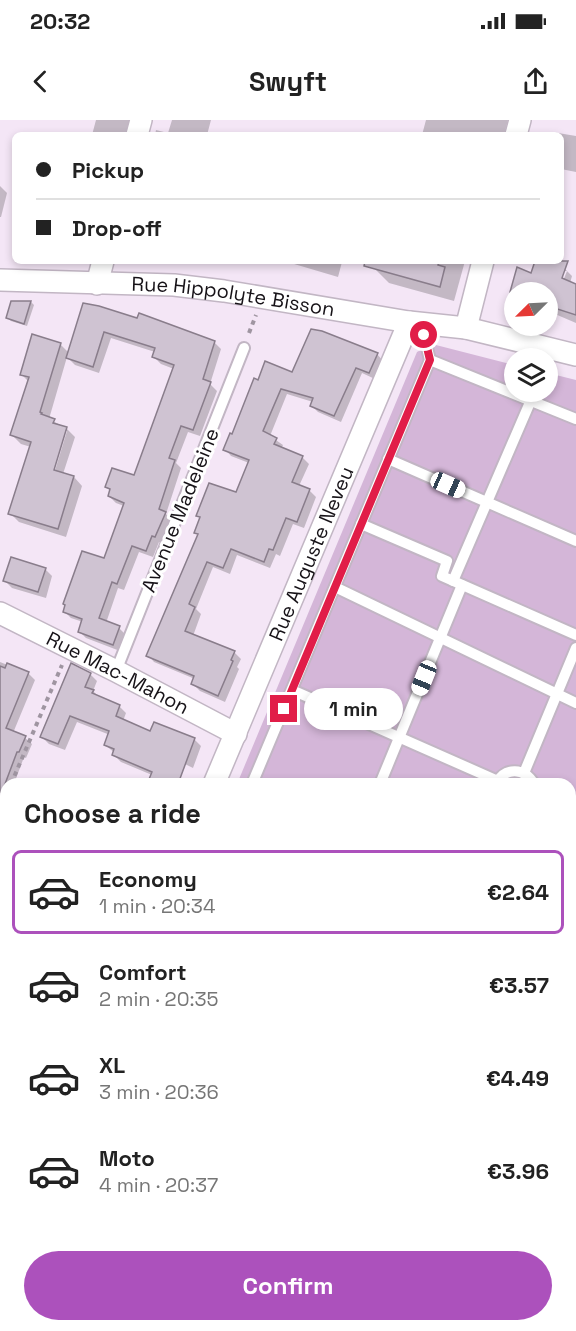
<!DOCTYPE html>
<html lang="en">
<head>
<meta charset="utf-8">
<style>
  :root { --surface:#fff; --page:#f6f6f6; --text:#222; --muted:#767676; --line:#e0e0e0; --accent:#ac51bc }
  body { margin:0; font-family:"Space Grotesk",sans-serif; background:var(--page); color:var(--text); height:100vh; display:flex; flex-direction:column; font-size:22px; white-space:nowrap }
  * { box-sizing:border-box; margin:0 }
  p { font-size:20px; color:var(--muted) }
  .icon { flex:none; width:33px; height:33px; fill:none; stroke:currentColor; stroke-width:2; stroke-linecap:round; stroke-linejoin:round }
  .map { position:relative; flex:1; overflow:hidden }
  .drawer { position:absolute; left:0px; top:658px; width:576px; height:554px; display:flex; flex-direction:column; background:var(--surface); border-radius:18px 18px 0 0; box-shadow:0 3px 9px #0003 }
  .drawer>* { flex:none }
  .top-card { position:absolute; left:12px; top:12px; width:552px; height:132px; border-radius:9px; box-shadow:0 3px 9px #0003; display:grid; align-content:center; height:132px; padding:0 24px; background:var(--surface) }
  .needle { width:39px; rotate:246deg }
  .tools { position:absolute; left:504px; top:162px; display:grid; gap:12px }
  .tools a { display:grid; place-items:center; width:54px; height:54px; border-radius:50%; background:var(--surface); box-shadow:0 3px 9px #0003; font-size:30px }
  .end { position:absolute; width:27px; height:27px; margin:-14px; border:8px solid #e11d48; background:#fff; box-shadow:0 0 0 3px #fff }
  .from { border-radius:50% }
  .bubble { position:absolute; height:42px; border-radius:21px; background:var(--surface); box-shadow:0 3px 9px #0003; font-size:20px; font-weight:800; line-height:42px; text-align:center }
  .car { position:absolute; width:18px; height:36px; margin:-18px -9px; border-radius:8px; box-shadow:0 0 4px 2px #0007; background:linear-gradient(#fff 24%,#345 0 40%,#fff 0 76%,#345 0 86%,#fff 0) }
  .top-card b { display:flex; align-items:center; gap:21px; height:57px; font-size:22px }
  .top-card b+b { border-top:2px solid var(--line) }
  .top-card i { width:15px; height:15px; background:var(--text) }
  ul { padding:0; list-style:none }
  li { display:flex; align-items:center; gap:18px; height:84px; margin:0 12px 9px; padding:0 12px; border:3px solid transparent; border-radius:9px }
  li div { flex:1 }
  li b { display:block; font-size:22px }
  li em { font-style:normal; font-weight:800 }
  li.current { border-color:var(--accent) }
  li>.icon { width:54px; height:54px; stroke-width:1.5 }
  h2 { padding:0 24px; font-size:27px; line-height:72px }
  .primary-button { display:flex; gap:12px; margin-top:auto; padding:12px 24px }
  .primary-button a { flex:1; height:69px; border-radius:36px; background:var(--accent); color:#fff; font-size:24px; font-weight:800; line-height:69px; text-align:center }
  .status { display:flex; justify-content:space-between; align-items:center; height:42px; padding:0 30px; background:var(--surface); direction:ltr }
  .status svg { height:16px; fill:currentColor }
  header { display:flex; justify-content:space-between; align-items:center; height:78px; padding:0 24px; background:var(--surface); font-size:27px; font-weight:800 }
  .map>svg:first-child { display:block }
  .green { fill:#d4b6d8 }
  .shadow { fill:#0003; fill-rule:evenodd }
  .building { fill:#cfc3d2; stroke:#897d8b; stroke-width:1.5 }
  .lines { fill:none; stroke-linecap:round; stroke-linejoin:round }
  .service-casing { stroke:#c2b6c4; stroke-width:14 }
  .pedestrian-casing { stroke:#c2b6c4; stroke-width:18 }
  .minor-casing { stroke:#c2b6c4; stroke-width:24 }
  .path { stroke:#9f95a1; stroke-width:4; stroke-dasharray:4.5 4.5; stroke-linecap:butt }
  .service { stroke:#fff; stroke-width:10 }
  .pedestrian { stroke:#fff; stroke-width:15 }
  .minor { stroke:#fff; stroke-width:21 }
  .route { stroke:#e11d48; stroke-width:8 }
  .labels { text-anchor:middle; stroke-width:6; stroke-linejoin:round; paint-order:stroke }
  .street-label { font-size:20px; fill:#161217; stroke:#fff }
</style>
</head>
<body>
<div class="status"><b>20:32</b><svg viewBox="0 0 49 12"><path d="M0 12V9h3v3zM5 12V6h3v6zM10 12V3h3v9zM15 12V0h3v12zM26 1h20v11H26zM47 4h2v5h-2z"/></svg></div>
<header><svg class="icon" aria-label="back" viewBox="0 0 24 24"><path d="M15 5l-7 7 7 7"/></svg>Swyft<svg class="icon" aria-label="share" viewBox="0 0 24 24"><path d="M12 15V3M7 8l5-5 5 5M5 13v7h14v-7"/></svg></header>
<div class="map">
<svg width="576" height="1211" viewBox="0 0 576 1211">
  <rect width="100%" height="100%" fill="#f4e6f6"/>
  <polygon class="green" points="432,224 514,245 514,272 548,272 548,253 576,260 576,823 570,821 570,664 237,664 417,232"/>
  <g class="shadow">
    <polygon points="96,0 132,0 133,15 92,15"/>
    <polygon points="172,0 211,0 207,15 155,15 156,10 168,13"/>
    <polygon points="426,0 508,0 504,15 422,15"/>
    <polygon points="552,12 576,16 576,52 561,49 561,15 546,15"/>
    <polygon points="0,66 7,73 1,97 0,97"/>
    <polygon points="284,141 342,141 342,142 338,157"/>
    <polygon points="376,141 465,141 454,181 389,163 374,148"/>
    <path d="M537 141 565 149 572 156 570 163 576 165V203L548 191V172L514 173 512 170 532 154ZM563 151H567L561 166 559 165Z"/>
    <polygon points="31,182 34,185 27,206 11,201 7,197"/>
    <path d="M84 185 214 222 221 229 210 264 217 271 200 316 188 312 176 343 181 348 166 394 172 400 162 423 159 422 153 437 139 432 124 470 118 468 106 503 119 508 126 515 120 531 86 518 79 511 83 502 71 498 64 491 105 440 124 386 116 383 109 376 111 371 107 367 135 357 174 249 161 244 154 237 155 232 111 218 99 253 75 245 67 237 49 299 66 308 75 317 63 354 74 357 82 366 66 417 19 402 10 393 31 327 21 324 12 315 29 262 21 254 60 224 69 233ZM64 311H67L53 357H50Z"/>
    <polygon points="377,234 383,241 375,259 362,253 341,302 318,292 312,286 313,282 287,274 270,316 283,325 281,329 302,337 309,344 299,366 309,370 316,377 304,408 293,404 280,436 276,434 270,448 237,435 230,454 213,447 196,489 201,494 193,516 234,532 241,539 237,547 239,549 225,582 200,571 193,564 195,559 154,542 148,535 199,415 196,412 201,399 198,395 237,374 249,343 231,336 225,329 258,261"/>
    <polygon points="45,449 52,456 46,478 12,468 5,461"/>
    <polygon points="0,542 28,553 35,560 13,613 25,618 32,624 26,638 24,637 14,664 6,664 6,676 0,673"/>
    <polygon points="90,554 97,561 93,571 100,578 119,586 126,593 123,601 151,612 194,619 201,626 193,648 185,644 176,664 149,664 152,655 121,642 114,635 115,633 105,625 110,615 77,602 65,630 49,624 42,617"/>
    <polygon points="0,783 6,785 6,858 3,857 0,865"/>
    <polygon points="576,933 576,989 570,987 570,945"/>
    <polygon points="0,944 6,947 6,998 0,996"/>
    <polygon points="570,1072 576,1074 576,1138 570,1136"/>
    <polygon points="24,1206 65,1206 77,1211 22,1211"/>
    <polygon points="166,1206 205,1206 202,1211 171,1211"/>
    <polygon points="537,1206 536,1211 468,1211 464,1207"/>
  </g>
  <g class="building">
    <polygon points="365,141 439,141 438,145 445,147 440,167 364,146"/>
    <polygon points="535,141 568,141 562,158 576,164 576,195 548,186 548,172 510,172 517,147 531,153"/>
    <polygon points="11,181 31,181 24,204 6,198"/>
    <polygon points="83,183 99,186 137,198 139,193 215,221 203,259 211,262 193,310 181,306 169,338 175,340 159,389 166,392 155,417 152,416 146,431 132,426 117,464 112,462 99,498 120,506 113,525 78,512 82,499 63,492 65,485 63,484 82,431 104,438 124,383 108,376 110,369 105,367 112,348 134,355 174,245 152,237 155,228 104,212 93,247 66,238"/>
    <polygon points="311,209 322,211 378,233 369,253 356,248 334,296 310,286 313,278 281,269 263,311 277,318 274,324 303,336 292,362 310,369 297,402 286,398 273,430 269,429 264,442 231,429 223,448 207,442 189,484 195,487 185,511 235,531 231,540 233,541 218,576 191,564 194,556 146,536 198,414 194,413 200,397 196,396 209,363 236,372 249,340 223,330 230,313 232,314 254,258 258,260 265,241 292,252"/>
    <polygon points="32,214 61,223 40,292 42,293 41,294 55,299 53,303 67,307 54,350 74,356 58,409 8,394 31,322 10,315 29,257 20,255"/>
    <polygon points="11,437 46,448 38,472 3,461"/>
    <polygon points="7,543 29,552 6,608 26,616 19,632 17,632 2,672 0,672 0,546 5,548"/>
    <polygon points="71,543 91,553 85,567 94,570 92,573 120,585 116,596 150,611 154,602 195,618 178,664 147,664 152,652 112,635 114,629 104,625 109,611 70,596 58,624 40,617"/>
  </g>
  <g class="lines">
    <defs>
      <g id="service">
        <polyline points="430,240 576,299"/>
        <polyline points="388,339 576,421"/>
        <polyline points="361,404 447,441 442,456 576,515"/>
        <polyline points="453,461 531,280"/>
        <polyline points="335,467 576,583"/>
        <polyline points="116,551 244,228"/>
        <polyline points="292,570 498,661"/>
        <polyline points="524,653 576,528"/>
        <polyline points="252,664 430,240 421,203"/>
        <polyline points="380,664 462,465"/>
        <path d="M496 664C505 646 525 648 534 664"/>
        <polyline points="570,695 576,698"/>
        <polyline points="570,807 576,810"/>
      </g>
      <polyline id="pedestrian" points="201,1211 203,1206"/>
      <g id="minor">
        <polyline points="137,15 141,0"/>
        <polyline points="516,15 520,0"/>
        <path id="s1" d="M0 160 174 165 224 171 409 202 466 208 576 235"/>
        <polyline points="97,164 103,141"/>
        <polyline points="466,208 483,141"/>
        <path id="s2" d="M0 493 116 551 236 614"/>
        <path id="s3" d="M214 664 409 202"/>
        <polyline points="570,834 576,836"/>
        <polyline points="0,890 6,890"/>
        <polyline points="570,1044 576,1046"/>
        <polyline points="0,1061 6,1068"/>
        <polyline points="0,1187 6,1172"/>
        <polyline points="123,1206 128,1211"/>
      </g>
    </defs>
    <use href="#service" class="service-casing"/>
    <use href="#pedestrian" class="pedestrian-casing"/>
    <use href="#minor" class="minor-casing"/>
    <g class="path">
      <polyline points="249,213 256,195"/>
      <polyline points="11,664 62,545"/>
      <polyline points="0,691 6,677"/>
      <polyline points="439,1211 441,1206"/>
    </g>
    <use href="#service" class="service"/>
    <use href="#pedestrian" class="pedestrian"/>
    <use href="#minor" class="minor"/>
  </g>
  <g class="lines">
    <polyline class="route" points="284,589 430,240 424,215"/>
  </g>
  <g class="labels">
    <g class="street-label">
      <text dy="7" stroke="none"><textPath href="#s1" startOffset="234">Rue Hippolyte Bisson</textPath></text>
      <text transform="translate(180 390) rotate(-68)" y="7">Avenue Madeleine</text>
      <text dy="7" stroke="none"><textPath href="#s3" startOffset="250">Rue Auguste Neveu</textPath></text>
      <text dy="7" stroke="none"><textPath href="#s2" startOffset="132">Rue Mac-Mahon</textPath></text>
    </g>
  </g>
</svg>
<div class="tools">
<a><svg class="needle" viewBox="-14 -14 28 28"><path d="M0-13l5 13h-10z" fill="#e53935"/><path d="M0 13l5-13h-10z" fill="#767676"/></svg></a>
<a><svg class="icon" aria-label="layers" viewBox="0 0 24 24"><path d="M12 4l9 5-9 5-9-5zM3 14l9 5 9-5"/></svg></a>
</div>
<i class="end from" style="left:424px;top:215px"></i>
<i class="end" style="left:284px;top:589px"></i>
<div class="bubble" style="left:304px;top:568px;width:99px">1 min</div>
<i class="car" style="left:448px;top:365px;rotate:114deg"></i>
<i class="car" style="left:424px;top:558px;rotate:202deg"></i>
<div class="top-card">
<b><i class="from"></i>Pickup</b>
<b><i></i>Drop-off</b>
</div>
<section class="drawer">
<h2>Choose a ride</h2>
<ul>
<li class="current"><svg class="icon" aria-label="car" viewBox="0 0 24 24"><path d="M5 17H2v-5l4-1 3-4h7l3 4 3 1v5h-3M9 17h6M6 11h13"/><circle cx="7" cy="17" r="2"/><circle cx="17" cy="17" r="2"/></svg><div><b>Economy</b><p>1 min · 20:34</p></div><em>€2.64</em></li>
<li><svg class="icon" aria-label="car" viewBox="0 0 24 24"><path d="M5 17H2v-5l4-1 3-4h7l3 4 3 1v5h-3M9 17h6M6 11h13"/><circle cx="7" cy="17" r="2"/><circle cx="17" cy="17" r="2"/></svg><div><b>Comfort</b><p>2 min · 20:35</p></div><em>€3.57</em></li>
<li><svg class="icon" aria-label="car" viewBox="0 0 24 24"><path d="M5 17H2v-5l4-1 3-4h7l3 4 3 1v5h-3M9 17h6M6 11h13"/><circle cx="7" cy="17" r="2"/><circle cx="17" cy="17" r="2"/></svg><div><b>XL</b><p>3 min · 20:36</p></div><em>€4.49</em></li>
<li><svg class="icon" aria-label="car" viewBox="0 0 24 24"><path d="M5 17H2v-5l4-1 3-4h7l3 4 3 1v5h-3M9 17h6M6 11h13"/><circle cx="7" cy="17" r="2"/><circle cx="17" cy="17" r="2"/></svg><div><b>Moto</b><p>4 min · 20:37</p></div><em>€3.96</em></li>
</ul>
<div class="primary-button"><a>Confirm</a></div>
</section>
</div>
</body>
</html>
